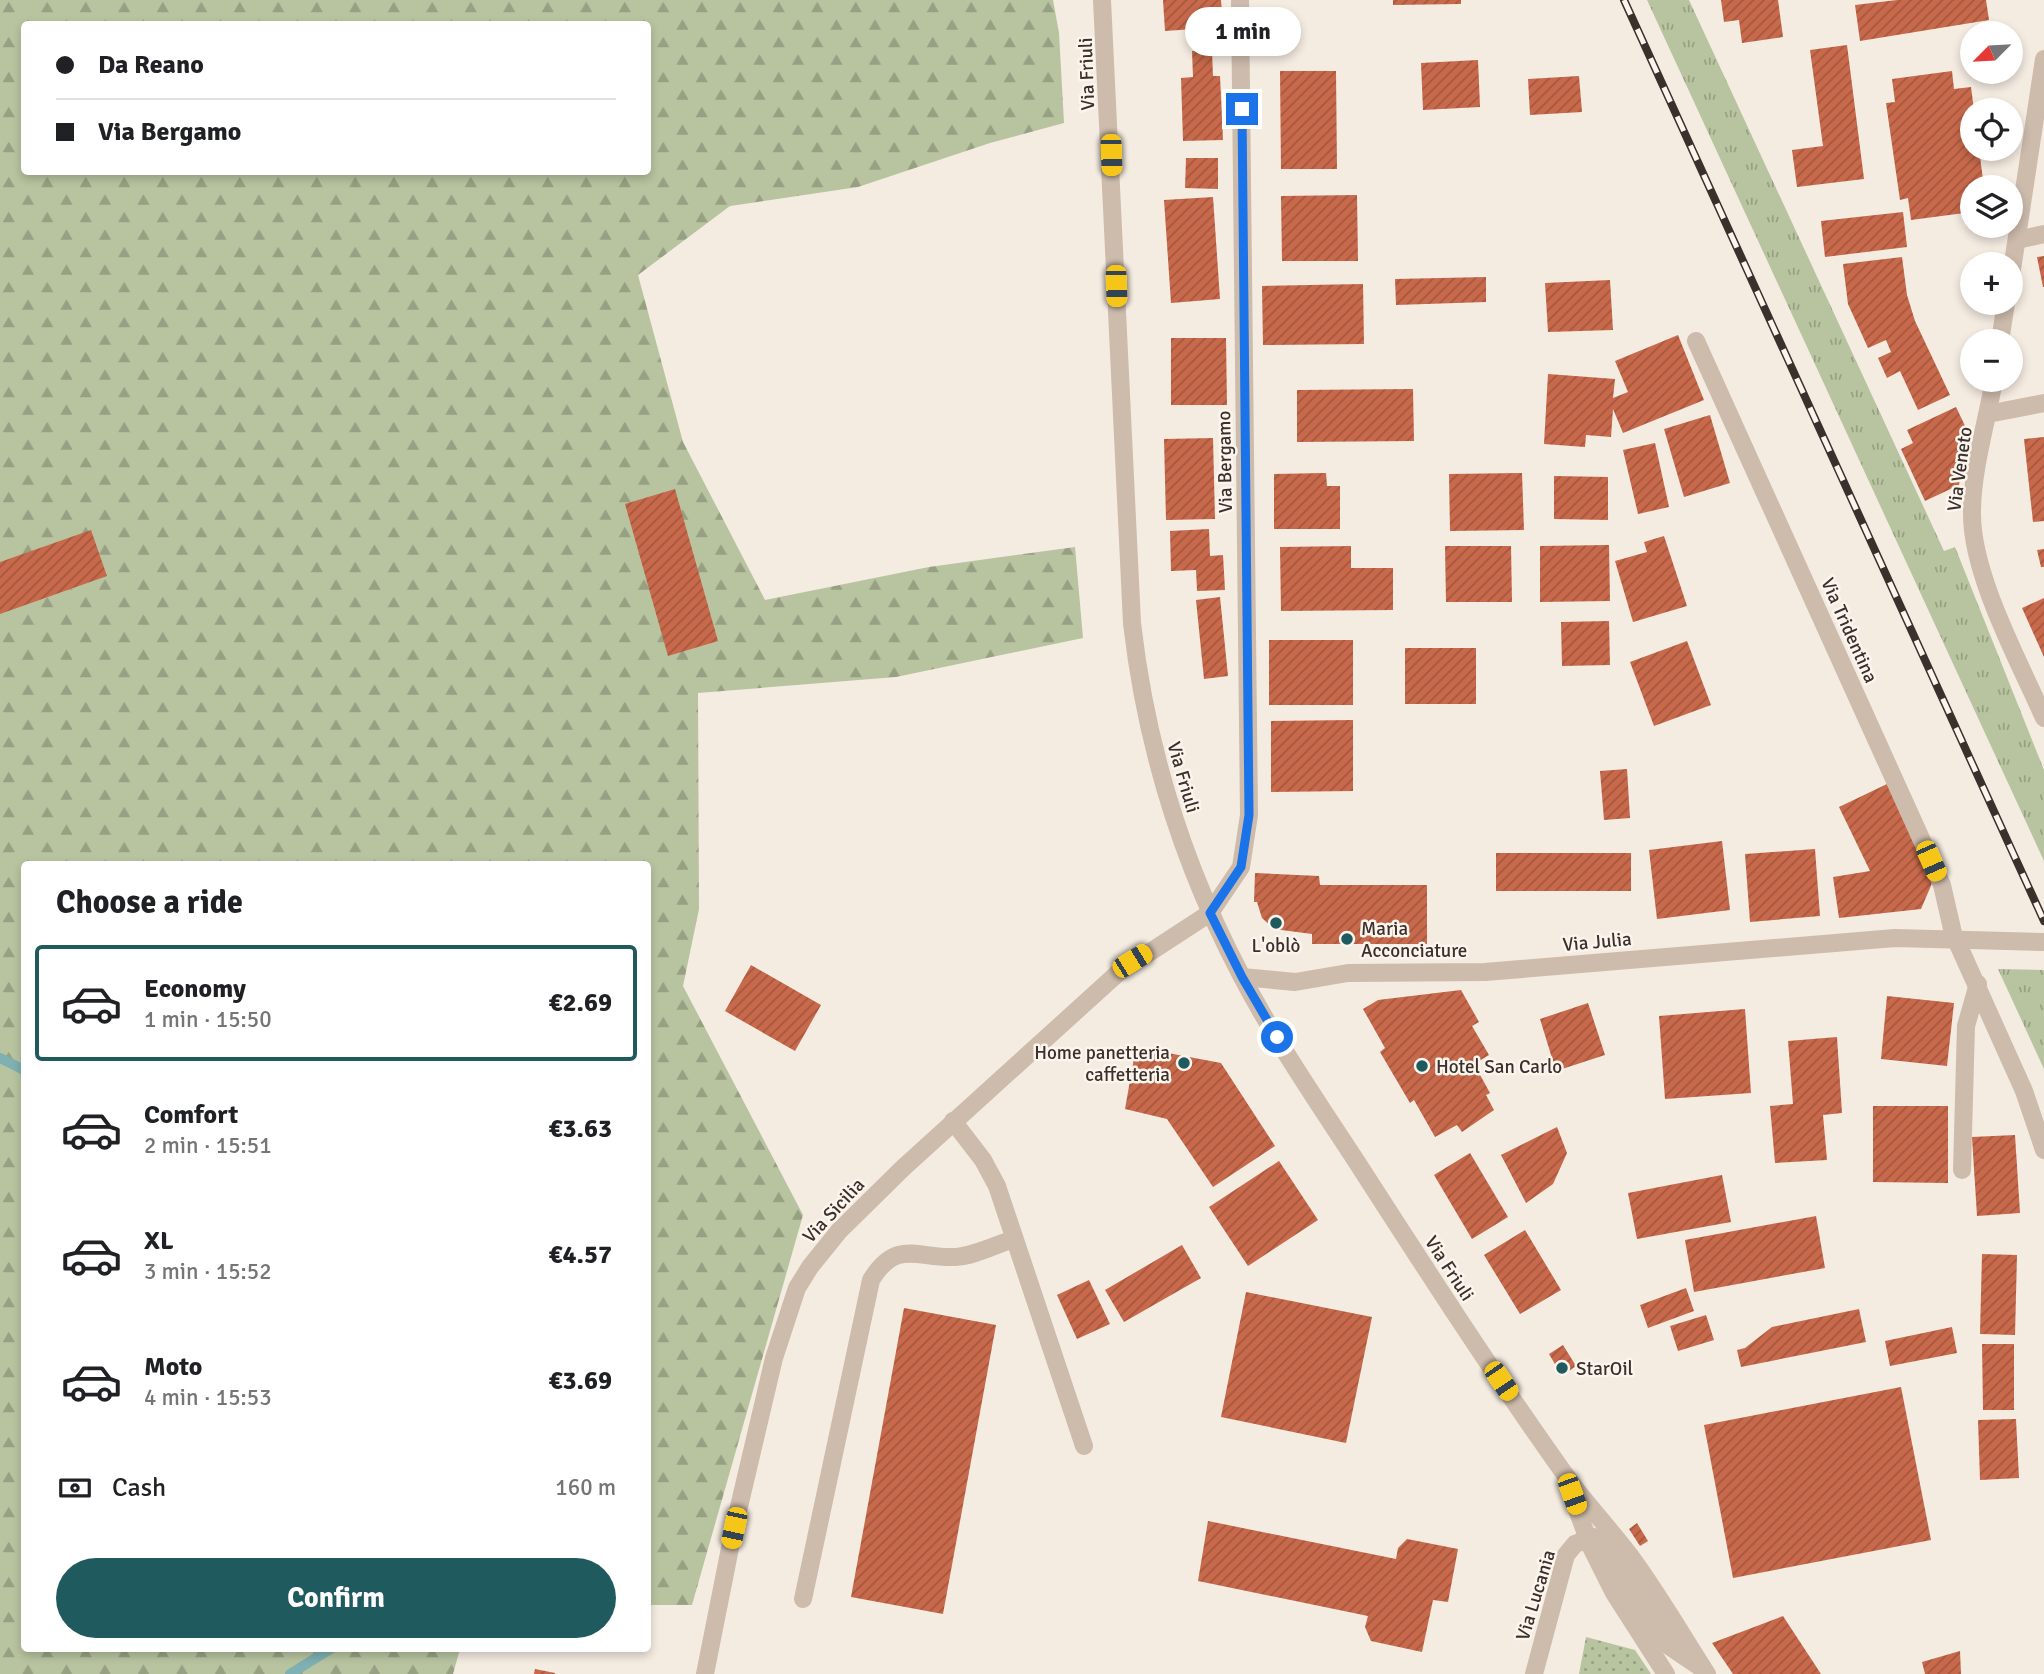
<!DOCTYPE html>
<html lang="en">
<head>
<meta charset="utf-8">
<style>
  :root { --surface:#fff; --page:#f6f6f6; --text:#202124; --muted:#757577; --line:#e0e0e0; --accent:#1f5a5e }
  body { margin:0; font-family:Signika,sans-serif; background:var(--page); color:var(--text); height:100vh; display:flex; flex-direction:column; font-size:26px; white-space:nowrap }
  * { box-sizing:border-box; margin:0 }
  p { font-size:23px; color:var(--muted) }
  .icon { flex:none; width:38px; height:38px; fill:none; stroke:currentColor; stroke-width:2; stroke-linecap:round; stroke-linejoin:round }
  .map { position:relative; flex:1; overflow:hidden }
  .details { position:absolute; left:21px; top:861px; width:630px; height:791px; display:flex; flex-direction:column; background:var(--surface); border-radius:7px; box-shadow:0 4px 10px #0003 }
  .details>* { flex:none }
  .guide { position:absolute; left:21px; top:21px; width:630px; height:154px; border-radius:7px; box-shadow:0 4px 10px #0003; display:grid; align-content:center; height:154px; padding:0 35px; background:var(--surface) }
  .needle { width:46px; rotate:246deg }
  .controls { position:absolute; left:1960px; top:21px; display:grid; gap:14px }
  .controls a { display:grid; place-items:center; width:63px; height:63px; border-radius:50%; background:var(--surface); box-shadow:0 4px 10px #0003; font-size:35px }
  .end { position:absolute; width:32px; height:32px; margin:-16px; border:9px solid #1a73e8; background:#fff; box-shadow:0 0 0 4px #fff }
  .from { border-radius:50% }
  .bubble { position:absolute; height:49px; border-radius:24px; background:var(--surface); box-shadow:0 4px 10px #0003; font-size:23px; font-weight:700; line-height:49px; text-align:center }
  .car { position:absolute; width:21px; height:42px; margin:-21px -10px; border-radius:9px; box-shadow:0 0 5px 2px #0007; background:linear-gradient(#f5c518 24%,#345 0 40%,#f5c518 0 76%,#345 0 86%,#f5c518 0) }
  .guide b { display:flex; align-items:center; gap:24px; height:66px; font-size:26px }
  .guide b+b { border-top:2px solid var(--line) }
  .guide i { width:18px; height:18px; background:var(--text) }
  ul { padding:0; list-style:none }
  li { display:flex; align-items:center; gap:21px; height:116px; margin:0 14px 10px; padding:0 21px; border:4px solid transparent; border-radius:7px }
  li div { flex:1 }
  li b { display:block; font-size:26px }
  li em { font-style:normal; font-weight:700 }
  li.on { border-color:var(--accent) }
  li>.icon { width:63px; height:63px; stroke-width:1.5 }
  h2 { padding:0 35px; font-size:32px; line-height:84px }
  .pay { display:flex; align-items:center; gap:18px; height:77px; padding:0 35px; font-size:26px }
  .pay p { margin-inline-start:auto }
  .cta { display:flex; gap:14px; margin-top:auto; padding:14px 35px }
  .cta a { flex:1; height:80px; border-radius:42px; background:var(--accent); color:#fff; font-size:28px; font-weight:700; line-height:80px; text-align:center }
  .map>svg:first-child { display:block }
  .grass { fill:url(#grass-tufts) }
  .forest { fill:url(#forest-firs); fill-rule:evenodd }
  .park { fill:url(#park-dots) }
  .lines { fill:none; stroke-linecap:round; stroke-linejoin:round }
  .stream { stroke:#7fb0b2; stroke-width:10 }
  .building { fill:url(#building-hatch) }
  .minor { stroke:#cdbbac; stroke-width:18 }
  .rail-casing { stroke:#3b302b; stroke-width:8 }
  .rail { stroke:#fbf5ee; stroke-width:5; stroke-dasharray:16; stroke-linecap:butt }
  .route { stroke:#1a73e8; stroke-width:9 }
  .poi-dot { fill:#1f5a5e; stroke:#fbf5ee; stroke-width:2.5 }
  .labels { text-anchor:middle; stroke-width:5; stroke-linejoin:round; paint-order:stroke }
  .street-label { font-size:19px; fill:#3b302b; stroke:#fbf5ee }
  .poi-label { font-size:19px; fill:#3b302b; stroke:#fbf5ee; text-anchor:start }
</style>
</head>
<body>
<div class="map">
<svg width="2044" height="1674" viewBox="0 0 2044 1674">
  <defs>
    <pattern id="grass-tufts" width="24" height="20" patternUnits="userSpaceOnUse" patternTransform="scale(1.75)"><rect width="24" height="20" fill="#b8c4a0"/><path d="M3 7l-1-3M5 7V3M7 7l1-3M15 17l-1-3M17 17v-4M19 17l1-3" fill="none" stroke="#97a083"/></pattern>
    <pattern id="forest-firs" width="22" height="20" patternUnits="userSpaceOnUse" patternTransform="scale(1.75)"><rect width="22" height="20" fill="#b8c4a0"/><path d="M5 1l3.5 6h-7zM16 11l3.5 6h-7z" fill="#97a083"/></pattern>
    <pattern id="park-dots" width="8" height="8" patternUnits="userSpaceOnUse" patternTransform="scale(1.75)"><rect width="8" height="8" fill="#b8c4a0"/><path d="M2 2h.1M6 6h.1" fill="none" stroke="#97a083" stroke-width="1.8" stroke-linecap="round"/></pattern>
    <pattern id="building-hatch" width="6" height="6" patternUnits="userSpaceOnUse" patternTransform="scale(1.75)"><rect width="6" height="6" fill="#c8694b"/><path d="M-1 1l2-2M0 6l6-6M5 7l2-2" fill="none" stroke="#a4573f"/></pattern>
  </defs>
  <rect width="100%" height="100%" fill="#f4ebe1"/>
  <g class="grass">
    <polygon points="1647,0 1689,0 1944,551 1955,547 2044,770 2044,861"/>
    <polygon points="1998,969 2044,970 2044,1069"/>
  </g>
  <path class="forest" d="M0 0H1053L1059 33 1064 123 990 143 858 187 730 206 638 275 683 442 765 600 929 567 1075 547 1083 638 896 677 698 693 699 909 683 986 803 1215 692 1605H648V864H24V1648L460 1649 453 1674H0ZM24 24H648V172H24Z"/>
  <polygon class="park" points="1586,1637 1635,1650 1651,1674 1579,1674"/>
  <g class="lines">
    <g class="stream">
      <polyline points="0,1058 24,1070"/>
      <polyline points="290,1674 332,1648"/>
    </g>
  </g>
  <g class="building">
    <polygon points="1163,0 1221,0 1223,27 1165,31"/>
    <polygon points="1393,0 1461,0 1461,4 1393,5"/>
    <polygon points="1721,0 1778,0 1783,37 1742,43 1739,20 1724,22"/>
    <polygon points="1897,0 1986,0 1989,20 1860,41 1855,5"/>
    <polygon points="1847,45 1864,179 1797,187 1792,150 1823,146 1810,50"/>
    <polygon points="1192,51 1212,51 1213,76 1220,76 1223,140 1183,141 1181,78 1193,77"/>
    <polygon points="1478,60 1480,107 1423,110 1421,63"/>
    <polygon points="1280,71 1336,71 1337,169 1281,169"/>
    <polygon points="1952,71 1954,89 1971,87 1974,110 1972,149 1979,149 1984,187 1972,187 1972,193 1969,194 1972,212 1911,220 1908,198 1900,200 1886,103 1895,102 1892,79"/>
    <polygon points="1579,76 1582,112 1530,115 1528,79"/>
    <polygon points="1186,158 1218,158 1218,189 1185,188"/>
    <polygon points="1357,195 1358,261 1282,261 1281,196"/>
    <polygon points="1213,197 1220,299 1171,303 1164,200"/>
    <polygon points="1903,212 1907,247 1825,257 1821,221"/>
    <polygon points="2044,256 2044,287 2043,287 2037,257"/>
    <polygon points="1902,257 1907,295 1915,321 1950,395 1918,410 1900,371 1887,378 1878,358 1891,352 1886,340 1868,348 1848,304 1843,264"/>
    <polygon points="1486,277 1486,302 1396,305 1395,279"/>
    <polygon points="1610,280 1613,330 1548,332 1545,283"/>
    <polygon points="1363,284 1364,344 1263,345 1262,286"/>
    <polygon points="1678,335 1704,400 1623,433 1613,409 1611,437 1586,435 1585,447 1544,444 1548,374 1615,379 1613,398 1628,392 1615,361"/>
    <polygon points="1171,338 1226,338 1227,405 1171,405"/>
    <polygon points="1413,389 1414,441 1297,442 1297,390"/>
    <polygon points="1956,407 1968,432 1959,485 1925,501 1901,449 1913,443 1907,430"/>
    <polygon points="1710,415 1730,483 1684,497 1664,429"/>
    <polygon points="2044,437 2044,521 2033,522 2024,439"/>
    <polygon points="1213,438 1215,519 1166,520 1164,439"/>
    <polygon points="1655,443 1669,507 1638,514 1623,450"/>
    <polygon points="1326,473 1327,486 1340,486 1340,529 1274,529 1274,474"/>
    <polygon points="1522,473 1524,530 1450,531 1449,474"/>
    <polygon points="1554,476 1608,477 1608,520 1554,519"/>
    <polygon points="675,489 718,641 668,656 625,504"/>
    <polygon points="1209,529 1210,556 1223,555 1225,590 1197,591 1196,570 1171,571 1170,531"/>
    <polygon points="91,530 107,576 0,614 0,562"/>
    <polygon points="1664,536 1687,606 1633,622 1615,561 1647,552 1644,542"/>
    <polygon points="1609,545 1610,601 1540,602 1540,546"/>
    <polygon points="1351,546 1351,568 1393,568 1393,610 1281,611 1280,547"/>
    <polygon points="1445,546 1511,546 1512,602 1446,602"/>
    <polygon points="2044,549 2044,567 2041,567 2037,550"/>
    <polygon points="1220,597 1228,676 1204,679 1196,600"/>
    <polygon points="2044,598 2044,657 2022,608"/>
    <polygon points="1609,621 1610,665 1562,666 1561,622"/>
    <rect x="1269" y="640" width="84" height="65"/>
    <polygon points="1687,641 1711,705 1654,726 1630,662"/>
    <rect x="1405" y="648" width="71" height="56"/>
    <polygon points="1353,720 1353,791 1271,792 1271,721"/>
    <polygon points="1627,769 1630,818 1604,820 1600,771"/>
    <polygon points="1887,784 1933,881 1921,909 1839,918 1833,877 1870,871 1839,807"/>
    <polygon points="1722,841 1730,910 1657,919 1649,850"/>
    <polygon points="1815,849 1820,916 1750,922 1745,854"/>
    <rect x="1496" y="853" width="135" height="38"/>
    <polygon points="1255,873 1319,876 1320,885 1427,885 1427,944 1312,944 1312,934 1274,929 1262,918 1257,902 1254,902"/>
    <polygon points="751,965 821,1005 795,1051 725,1011"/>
    <polygon points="1461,990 1479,1022 1472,1026 1489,1055 1474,1064 1490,1093 1486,1095 1494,1110 1462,1132 1457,1125 1435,1137 1414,1100 1410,1103 1380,1052 1385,1048 1363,1009 1378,1000"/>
    <polygon points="1887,996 1954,1003 1947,1066 1881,1059"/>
    <polygon points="1588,1003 1605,1055 1556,1071 1540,1019"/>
    <polygon points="1745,1009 1751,1093 1665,1099 1659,1016"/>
    <polygon points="1837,1037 1842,1113 1823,1115 1827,1160 1775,1163 1770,1106 1793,1104 1788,1041"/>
    <polygon points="1136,1047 1221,1063 1275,1146 1213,1187 1167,1119 1125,1109"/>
    <polygon points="1873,1106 1948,1106 1948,1183 1873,1182"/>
    <polygon points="1557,1127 1567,1153 1553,1184 1526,1203 1501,1155"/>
    <polygon points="2015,1135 2020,1213 1977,1216 1972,1137"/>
    <polygon points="1470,1153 1508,1217 1472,1239 1434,1175"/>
    <polygon points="1279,1161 1318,1220 1248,1266 1209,1207"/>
    <polygon points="1722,1175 1731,1222 1637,1239 1628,1193"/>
    <polygon points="1816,1216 1825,1268 1694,1292 1685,1240"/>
    <polygon points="1525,1230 1561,1290 1520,1314 1484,1255"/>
    <polygon points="1182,1245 1201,1278 1124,1322 1105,1290"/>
    <polygon points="1982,1254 2017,1255 2015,1335 1980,1334"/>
    <polygon points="1089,1280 1110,1324 1077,1339 1057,1295"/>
    <polygon points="1686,1288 1694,1311 1648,1328 1640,1305"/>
    <polygon points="1246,1292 1372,1317 1346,1443 1221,1417"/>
    <polygon points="904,1308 996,1325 943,1614 851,1597"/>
    <polygon points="1859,1309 1866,1342 1741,1367 1737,1350 1745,1348 1772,1327"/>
    <polygon points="1706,1315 1714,1340 1678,1351 1670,1326"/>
    <polygon points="1952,1327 1957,1353 1890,1366 1885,1341"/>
    <polygon points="1982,1344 2014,1344 2014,1410 1983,1410"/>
    <polygon points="1563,1345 1576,1366 1562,1376 1549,1354"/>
    <polygon points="1901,1387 1931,1540 1733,1578 1704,1425"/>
    <polygon points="2016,1419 2019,1478 1980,1480 1978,1420"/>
    <polygon points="1208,1521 1396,1559 1398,1548 1407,1539 1458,1549 1448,1602 1433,1600 1422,1652 1371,1641 1365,1627 1368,1616 1198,1581"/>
    <polygon points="1637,1523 1648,1541 1640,1546 1629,1529"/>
    <polygon points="1783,1616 1821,1674 1733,1674 1712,1643"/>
    <polygon points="1960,1651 1961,1674 1925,1674 1922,1662"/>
    <polygon points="535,1669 555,1673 555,1674 534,1674"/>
  </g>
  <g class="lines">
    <g class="minor">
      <path d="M1102 0 1132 623C1146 746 1183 865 1241 975 1276 1042 1319 1104 1360 1167 1427 1271 1494 1375 1566 1476 1586 1504 1610 1529 1631 1557 1658 1594 1682 1635 1707 1674"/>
      <polyline points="2017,240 2044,234"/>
      <polyline points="2011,276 2044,59"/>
      <polyline points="1696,341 1942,885 1953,933 2024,1091 2044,1150"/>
      <polyline points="2000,341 2006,303"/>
      <path d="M1994 380C1987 421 1972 470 1972 512 1971 574 2019 661 2044 718"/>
      <polyline points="1988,414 2044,403"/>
      <polyline points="1242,977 1295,982 1348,973 1485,972 1895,938 2044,942"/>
      <polyline points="953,1121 983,1160 997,1186 1084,1446"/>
      <polyline points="1962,1170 1966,1026 1978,984"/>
      <polyline points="1570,1491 1591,1547 1614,1593 1666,1674"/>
      <path d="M803 1599 871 1280C897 1238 918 1259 955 1257 974 1256 995 1245 1014 1239"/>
      <polyline points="705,1674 734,1528 774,1358 797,1288 810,1267 839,1231 903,1168 1118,973 1210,913 1241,867 1249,815 1240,0"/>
      <polyline points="1534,1674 1566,1555 1575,1544 1594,1537 1603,1544 1669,1646 1700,1667"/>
    </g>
    <defs>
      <polyline id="rail" points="1624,0 2044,921"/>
    </defs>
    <use href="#rail" class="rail-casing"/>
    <use href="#rail" class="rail"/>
  </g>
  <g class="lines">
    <polyline class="route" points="1242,109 1249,815 1241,867 1210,913 1242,977 1277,1037"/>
  </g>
  <g class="poi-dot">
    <circle cx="1276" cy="923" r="7"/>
    <circle cx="1347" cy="939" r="7"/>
    <circle cx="1184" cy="1063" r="7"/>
    <circle cx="1422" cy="1066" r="7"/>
    <circle cx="1562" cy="1368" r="7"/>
  </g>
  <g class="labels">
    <g class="street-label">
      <text transform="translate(1086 74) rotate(-92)" y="7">Via Friuli</text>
      <text transform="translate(1224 462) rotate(-91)" y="7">Via Bergamo</text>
      <text transform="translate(1959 469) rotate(-82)" y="7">Via Veneto</text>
      <text transform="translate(1850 630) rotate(66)" y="7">Via Tridentina</text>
      <text transform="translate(1184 777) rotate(74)" y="7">Via Friuli</text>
      <text transform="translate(1597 941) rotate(-5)" y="7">Via Julia</text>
      <text transform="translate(833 1210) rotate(-47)" y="7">Via Sicilia</text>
      <text transform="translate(1450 1268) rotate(57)" y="7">Via Friuli</text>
      <text transform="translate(1535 1595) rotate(-73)" y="7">Via Lucania</text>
    </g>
    <g class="poi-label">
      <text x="1361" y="935">Maria<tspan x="1361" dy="22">Acconciature</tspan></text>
      <text x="1276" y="952" text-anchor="middle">L'oblò</text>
      <text x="1170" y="1059" text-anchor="end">Home panetteria<tspan x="1170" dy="22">caffetteria</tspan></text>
      <text x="1436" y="1073">Hotel San Carlo</text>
      <text x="1576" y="1375">StarOil</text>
    </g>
  </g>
</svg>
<div class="controls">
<a><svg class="needle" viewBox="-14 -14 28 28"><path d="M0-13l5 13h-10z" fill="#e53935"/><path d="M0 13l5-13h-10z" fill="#757577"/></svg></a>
<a><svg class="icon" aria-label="locate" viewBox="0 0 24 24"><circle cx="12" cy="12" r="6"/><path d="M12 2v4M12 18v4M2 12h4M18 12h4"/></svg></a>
<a><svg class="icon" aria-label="layers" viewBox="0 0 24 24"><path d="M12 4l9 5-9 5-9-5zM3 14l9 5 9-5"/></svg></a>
<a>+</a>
<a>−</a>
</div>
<i class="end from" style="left:1277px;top:1037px"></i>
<i class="end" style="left:1242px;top:109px"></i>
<div class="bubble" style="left:1185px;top:7px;width:116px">1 min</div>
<i class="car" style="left:1111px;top:155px;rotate:178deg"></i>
<i class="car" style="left:1116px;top:286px;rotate:178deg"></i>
<i class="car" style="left:1931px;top:861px;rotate:156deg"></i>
<i class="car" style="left:1132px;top:961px;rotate:58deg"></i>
<i class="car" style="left:1501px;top:1381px;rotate:146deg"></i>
<i class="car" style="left:1572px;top:1494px;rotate:160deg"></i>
<i class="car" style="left:734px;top:1528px;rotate:192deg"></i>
<div class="guide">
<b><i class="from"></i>Da Reano</b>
<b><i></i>Via Bergamo</b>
</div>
<section class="details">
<h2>Choose a ride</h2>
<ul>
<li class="on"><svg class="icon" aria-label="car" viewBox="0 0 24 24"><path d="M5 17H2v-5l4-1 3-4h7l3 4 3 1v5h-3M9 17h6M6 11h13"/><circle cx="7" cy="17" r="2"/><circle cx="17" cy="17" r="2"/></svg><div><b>Economy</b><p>1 min · 15:50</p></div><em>€2.69</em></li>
<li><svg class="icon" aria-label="car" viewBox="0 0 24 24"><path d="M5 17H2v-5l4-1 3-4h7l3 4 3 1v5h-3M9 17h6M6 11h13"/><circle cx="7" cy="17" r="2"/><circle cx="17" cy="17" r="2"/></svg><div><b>Comfort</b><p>2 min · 15:51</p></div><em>€3.63</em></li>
<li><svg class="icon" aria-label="car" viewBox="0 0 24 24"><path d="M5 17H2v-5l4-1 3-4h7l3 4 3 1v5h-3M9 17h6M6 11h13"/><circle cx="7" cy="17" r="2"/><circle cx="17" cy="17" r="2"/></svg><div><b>XL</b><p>3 min · 15:52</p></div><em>€4.57</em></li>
<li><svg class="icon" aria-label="car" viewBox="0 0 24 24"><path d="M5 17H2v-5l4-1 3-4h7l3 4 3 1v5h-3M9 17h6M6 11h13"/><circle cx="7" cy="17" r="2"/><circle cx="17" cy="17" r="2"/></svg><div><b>Moto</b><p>4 min · 15:53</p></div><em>€3.69</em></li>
</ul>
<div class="pay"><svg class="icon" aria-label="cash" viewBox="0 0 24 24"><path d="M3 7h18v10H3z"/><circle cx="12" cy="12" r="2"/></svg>Cash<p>160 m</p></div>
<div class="cta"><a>Confirm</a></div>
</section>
</div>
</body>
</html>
